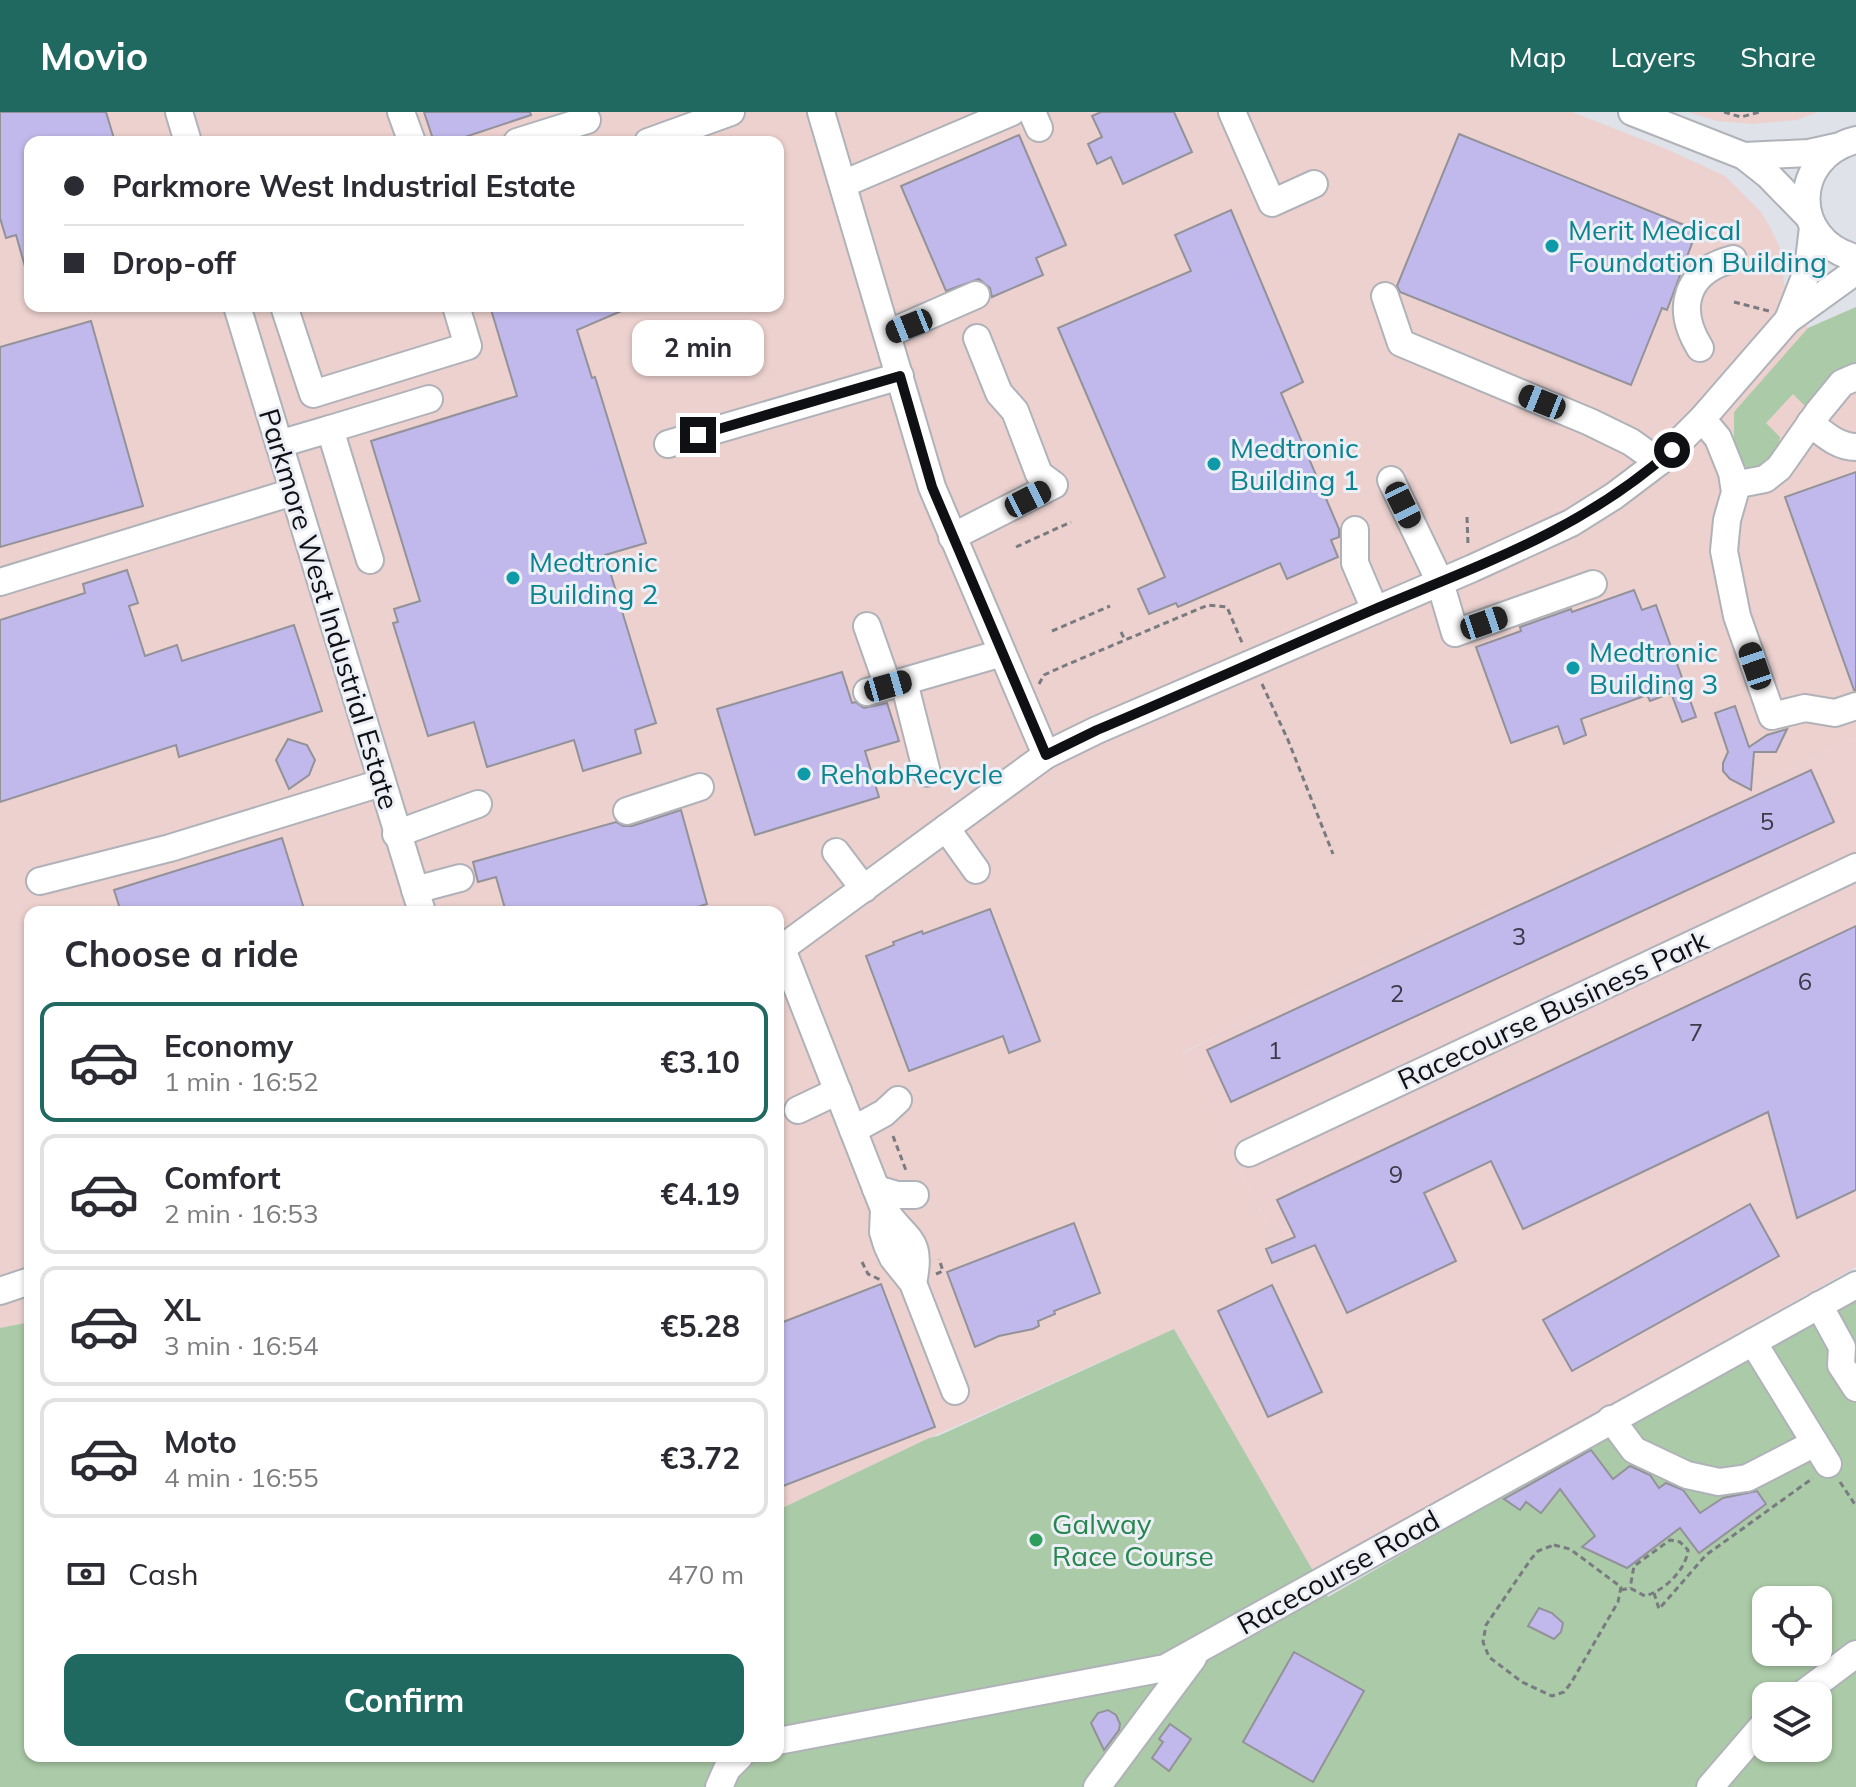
<!DOCTYPE html>
<html lang="en">
<head>
<meta charset="utf-8">
<style>
  :root { --surface:#fff; --page:#f7f7f7; --text:#2b2b33; --muted:#7c7c81; --line:#e1e1e2; --accent:#1f6961 }
  body { margin:0; font-family:Mulish,sans-serif; background:var(--page); color:var(--text); height:100vh; display:flex; flex-direction:column; font-size:30px; white-space:nowrap }
  * { box-sizing:border-box; margin:0 }
  p { font-size:26px; color:var(--muted) }
  .icon { flex:none; width:44px; height:44px; fill:none; stroke:currentColor; stroke-width:2; stroke-linecap:round; stroke-linejoin:round }
  .map { position:relative; flex:1; overflow:hidden }
  .sheet { position:absolute; left:24px; top:794px; width:760px; height:856px; display:flex; flex-direction:column; background:var(--surface); border-radius:16px; box-shadow:0 2px 6px #0004 }
  .sheet>* { flex:none }
  .banner { position:absolute; left:24px; top:24px; width:760px; height:176px; border-radius:16px; box-shadow:0 2px 6px #0004; display:grid; align-content:center; height:176px; padding:0 40px; background:var(--surface) }
  .tools { position:absolute; left:1752px; top:1474px; display:grid; gap:16px }
  .tools a { display:grid; place-items:center; width:80px; height:80px; border-radius:16px; background:var(--surface); box-shadow:0 2px 6px #0004; font-size:40px }
  .end { position:absolute; width:36px; height:36px; margin:-18px; border:10px solid #0f1013; background:#fff; box-shadow:0 0 0 4px #fff }
  .from { border-radius:50% }
  .bubble { position:absolute; height:56px; border-radius:16px; background:var(--surface); box-shadow:0 2px 6px #0004; font-size:26px; font-weight:700; line-height:56px; text-align:center }
  .car { position:absolute; width:24px; height:48px; margin:-24px -12px; border-radius:10px; box-shadow:0 0 6px 2px #0007; background:linear-gradient(#222 24%,#8ab4d8 0 40%,#222 0 76%,#8ab4d8 0 86%,#222 0) }
  .banner b { display:flex; align-items:center; gap:28px; height:76px; font-size:30px }
  .banner b+b { border-top:2px solid var(--line) }
  .banner i { width:20px; height:20px; background:var(--text) }
  ul { padding:0; list-style:none }
  li { display:flex; align-items:center; gap:24px; height:120px; margin:0 16px 12px; padding:0 24px; border:4px solid var(--line); border-radius:16px }
  li div { flex:1 }
  li b { display:block; font-size:30px }
  li em { font-style:normal; font-weight:700 }
  li.on { border-color:var(--accent) }
  li>.icon { width:72px; height:72px; stroke-width:1.5 }
  h2 { padding:0 40px; font-size:36px; line-height:96px }
  .pay { display:flex; align-items:center; gap:20px; height:88px; padding:0 40px; font-size:30px }
  .pay p { margin-inline-start:auto }
  .action { display:flex; gap:16px; margin-top:auto; padding:16px 40px }
  .action a { flex:1; height:92px; border-radius:16px; background:var(--accent); color:#fff; font-size:32px; font-weight:700; line-height:92px; text-align:center }
  header { display:flex; align-items:center; gap:48px; box-sizing:border-box; height:112px; padding:0 40px; background:var(--accent); color:#fff }
  header strong { font-size:38px }
  nav { display:flex; gap:44px; margin-inline-start:auto; font-size:28px }
  .map>svg:first-child { display:block }
  .commercial { fill:#ecd1d0 }
  .industrial { fill:#ecd1ce; fill-rule:evenodd }
  .green { fill:#abcaa7; fill-rule:evenodd }
  .building { fill:#c1b9eb; stroke:#939299; stroke-width:2 }
  .lines { fill:none; stroke-linecap:round; stroke-linejoin:round }
  .minor-casing { stroke:#b0b2b9; stroke-width:30 }
  .path { stroke:#797b80; stroke-width:3; stroke-dasharray:6 4; stroke-linecap:butt }
  .minor { stroke:#fff; stroke-width:26 }
  .route { stroke:#0f1013; stroke-width:10 }
  .culture-dot { fill:#0f9aa8; stroke:#edeff6; stroke-width:3 }
  .leisure-dot { fill:#2e9e5b; stroke:#edeff6; stroke-width:3 }
  .labels { text-anchor:middle; stroke-width:6; stroke-linejoin:round; paint-order:stroke }
  .number-label { font-size:24px; fill:#3c3a49 }
  .culture-label { font-size:28px; fill:#0d838f; stroke:#edeff6; text-anchor:start }
  .street-label { font-size:28px; fill:#0f1013; stroke:#edeff6 }
  .leisure-label { font-size:28px; fill:#27864d; stroke:#edeff6; text-anchor:start }
</style>
</head>
<body>
<header>
<strong>Movio</strong>
<nav><a>Map</a><a>Layers</a><a>Share</a></nav>
</header>
<div class="map">
<svg width="1856" height="1675" viewBox="0 0 1856 1675">
  <rect width="100%" height="100%" fill="#dfe2e9"/>
  <polygon class="commercial" points="1856,626 1856,1155 1311,1459 1174,1217 1289,1157 1182,942 1240,911"/>
  <g class="industrial">
    <path d="M0 0H1572L1664 36 1725 64 1761 100 1770 115 1781 138 1784 172 1808 216 1856 195V626L1240 911 1182 941 1289 1158 1174 1217 929 1326 778 1398V800H30V1210L0 1216ZM30 30H778V194H30Z"/>
    <polygon points="1688,0 1818,0 1797,8 1753,12 1717,9"/>
  </g>
  <g class="green">
    <polygon points="1856,195 1856,257 1807,296 1793,282 1766,311 1780,325 1775,348 1752,358 1742,354 1734,335 1734,300 1808,216"/>
    <path d="M1856 1180V1675H0V1216L30 1210V1644H778V1398L929 1326 938 1324 1174 1217 1328 1485ZM1766 1488H1818V1540H1766ZM1766 1584H1818V1636H1766Z"/>
  </g>
  <g class="building">
    <polygon points="0,0 106,0 115,30 30,30 30,158 26,158 16,123 6,126 0,106"/>
    <polygon points="424,0 530,0 531,3 450,30 434,30"/>
    <polygon points="1101,0 1174,0 1192,40 1123,72 1111,45 1097,52 1088,32 1102,25 1092,4"/>
    <polygon points="1459,22 1697,118 1667,198 1662,196 1631,273 1400,180 1397,174"/>
    <polygon points="1019,23 1066,133 1036,146 1043,163 992,185 990,176 979,167 946,179 901,74"/>
    <polygon points="1231,98 1303,270 1281,281 1339,417 1339,425 1331,428 1338,445 1287,467 1280,451 1178,495 1176,491 1149,502 1138,477 1165,465 1058,216 1191,159 1175,123"/>
    <polygon points="490,194 633,194 577,218 592,266 595,265 646,431 605,443 656,611 635,618 641,641 583,659 574,628 487,655 474,610 428,624 393,511 398,510 394,497 420,489 371,329 517,284"/>
    <polygon points="91,209 143,394 0,435 0,235"/>
    <polygon points="1856,360 1856,578 1854,578 1785,385"/>
    <polygon points="127,458 138,491 129,494 145,544 177,533 182,549 294,513 322,599 179,645 176,633 0,690 0,508 85,481 83,472"/>
    <polygon points="1634,478 1642,498 1656,493 1696,605 1682,610 1671,581 1650,589 1647,583 1581,607 1586,623 1564,632 1558,614 1511,631 1476,535 1521,519 1520,515 1571,497 1572,500"/>
    <polygon points="842,560 852,591 855,590 864,596 887,591 899,629 865,639 879,685 755,723 717,597"/>
    <polygon points="1735,594 1749,635 1767,623 1787,617 1776,640 1754,640 1751,678 1730,667 1723,659 1723,651 1728,640 1715,601"/>
    <polygon points="288,627 307,633 315,648 309,663 289,677 276,648"/>
    <polygon points="1811,658 1834,710 1231,990 1207,938"/>
    <polygon points="681,698 707,792 681,800 506,800 496,765 478,770 473,750 616,710 623,714 632,714"/>
    <polygon points="282,726 305,800 121,800 114,778"/>
    <polygon points="990,797 1040,929 1009,941 1003,924 909,959 866,844 894,833 893,830 922,819 923,822"/>
    <polygon points="1856,814 1856,1078 1797,1106 1768,1000 1523,1117 1491,1049 1424,1081 1456,1149 1347,1201 1315,1133 1272,1151 1266,1137 1295,1125 1277,1088"/>
    <polygon points="1750,1092 1779,1144 1572,1259 1543,1208"/>
    <polygon points="1074,1111 1100,1181 1054,1199 1055,1202 1038,1209 1039,1214 1033,1217 999,1224 975,1235 947,1160"/>
    <polygon points="881,1172 935,1315 778,1376 778,1212"/>
    <polygon points="1272,1173 1322,1280 1268,1305 1218,1199"/>
    <polygon points="1591,1338 1613,1367 1630,1354 1650,1363 1659,1376 1666,1371 1683,1378 1700,1401 1723,1386 1757,1379 1766,1392 1699,1441 1680,1416 1627,1456 1582,1435 1595,1424 1560,1377 1541,1401 1526,1390 1520,1398 1504,1387"/>
    <polygon points="1539,1496 1552,1501 1563,1511 1561,1520 1554,1527 1528,1514"/>
    <polygon points="1294,1540 1364,1579 1313,1670 1243,1630"/>
    <polygon points="1108,1598 1116,1603 1120,1612 1119,1618 1104,1638 1091,1611 1098,1601"/>
    <polygon points="1170,1612 1191,1627 1169,1659 1152,1646 1163,1630 1159,1627"/>
  </g>
  <g class="lines">
    <defs>
      <g id="minor">
        <polyline points="179,0 188,30"/>
        <polyline points="401,0 412,30"/>
        <polyline points="821,0 932,375 1046,643"/>
        <polyline points="1032,0 1039,16"/>
        <polyline points="1232,0 1272,91 1314,72"/>
        <polyline points="1632,0 1744,44 1768,63 1809,105"/>
        <path d="M1856 28C1790 45 1790 129 1856 146"/>
        <polyline points="517,30 587,8"/>
        <polyline points="648,30 731,0"/>
        <polyline points="1744,44 1809,41 1836,35"/>
        <polyline points="843,72 1012,0"/>
        <polyline points="1385,184 1401,231 1590,310 1631,330 1659,350"/>
        <polyline points="237,194 422,800"/>
        <polyline points="284,194 313,282 468,234 456,194"/>
        <polyline points="1788,208 1808,157 1813,115"/>
        <polyline points="887,222 976,183"/>
        <path d="M1700 236C1675 196 1686 159 1733 147"/>
        <polyline points="1702,307 1718,326 1732,361 1735,380 1727,408 1724,439 1737,504 1772,604 1805,596 1835,601 1856,594"/>
        <path d="M1810 311C1824 322 1838 335 1856 335"/>
        <polyline points="330,317 429,287"/>
        <polyline points="279,332 330,317 370,448"/>
        <polyline points="668,332 900,264"/>
        <polyline points="1391,368 1440,470 1455,521 1593,472"/>
        <polyline points="1734,373 1765,367 1779,356 1819,299 1842,271 1856,265"/>
        <polyline points="1355,418 1355,451 1375,498"/>
        <polyline points="952,425 1054,373 1039,362 1015,299 999,281 977,226"/>
        <polyline points="0,470 293,380"/>
        <polyline points="867,514 888,574"/>
        <polyline points="904,570 927,661"/>
        <polyline points="867,580 1002,541"/>
        <polyline points="627,699 700,675"/>
        <polyline points="946,716 976,758"/>
        <polyline points="396,722 478,692"/>
        <polyline points="836,740 864,777"/>
        <polyline points="40,769 170,736 381,671"/>
        <polyline points="415,778 460,766"/>
        <path d="M782 837 884 1097C906 1130 923 1125 913 1171"/>
        <polyline points="778,839 1046,643 1097,618 1473,456 1571,411 1614,384 1659,350 1702,307 1788,208 1856,159"/>
        <polyline points="798,998 838,979"/>
        <polyline points="853,1018 884,1001 898,988"/>
        <polyline points="1249,1041 1856,755"/>
        <polyline points="876,1077 897,1083 915,1083"/>
        <polyline points="884,1097 883,1120 887,1133 893,1146 913,1171 955,1279"/>
        <polyline points="0,1179 30,1169"/>
        <polyline points="1819,1193 1842,1235 1841,1253 1856,1276"/>
        <polyline points="1753,1230 1828,1352"/>
        <polyline points="1611,1307 1634,1338 1687,1363 1719,1370 1747,1366 1815,1331"/>
        <polyline points="1800,1584 1856,1542"/>
        <polyline points="778,1629 1165,1556 1856,1173"/>
        <polyline points="719,1675 727,1657 740,1644"/>
        <polyline points="1097,1675 1193,1546"/>
        <polyline points="1710,1675 1766,1610"/>
      </g>
    </defs>
    <use href="#minor" class="minor-casing"/>
    <g class="path">
      <polyline points="1724,0 1741,5 1760,0"/>
      <polyline points="1734,190 1769,199"/>
      <polyline points="1467,405 1468,433"/>
      <polyline points="1016,435 1071,410"/>
      <polyline points="1052,519 1110,494"/>
      <polyline points="1121,520 1125,528"/>
      <polyline points="1039,572 1044,563 1066,553 1208,493 1227,495 1243,533"/>
      <polyline points="1262,572 1288,628 1333,742"/>
      <polyline points="893,1024 907,1061"/>
      <polyline points="862,1150 868,1162 881,1168"/>
      <polyline points="936,1162 943,1159 939,1147"/>
      <polyline points="1840,1370 1856,1394"/>
      <polygon points="1554,1433 1570,1437 1621,1475 1618,1490 1571,1571 1564,1580 1552,1584 1522,1570 1489,1545 1483,1530 1486,1513 1531,1447 1538,1439"/>
      <path d="M1621 1478 1630 1476 1645 1484C1664 1479 1686 1458 1688 1438L1680 1430 1670 1428 1634 1454 1630 1476"/>
      <polyline points="1654,1481 1659,1497 1706,1443 1813,1366"/>
    </g>
    <use href="#minor" class="minor"/>
  </g>
  <g class="lines">
    <path class="route" d="M698 323 900 264 932 375 1046 643 1097 618C1190 579 1282 537 1375 497 1482 452 1584 417 1672 338"/>
  </g>
  <g class="culture-dot">
    <circle cx="1552" cy="134" r="8"/>
    <circle cx="1214" cy="352" r="8"/>
    <circle cx="513" cy="466" r="8"/>
    <circle cx="1573" cy="556" r="8"/>
    <circle cx="804" cy="662" r="8"/>
  </g>
  <circle class="leisure-dot" cx="1036" cy="1428" r="8"/>
  <g class="labels">
    <g class="number-label">
      <text x="1767" y="718">5</text>
      <text x="1519" y="833">3</text>
      <text x="1805" y="878">6</text>
      <text x="1397" y="890">2</text>
      <text x="1696" y="929">7</text>
      <text x="1275" y="947">1</text>
      <text x="1396" y="1071">9</text>
    </g>
    <g class="culture-label">
      <text x="1568" y="128">Merit Medical<tspan x="1568" dy="32">Foundation Building</tspan></text>
      <text x="1230" y="346">Medtronic<tspan x="1230" dy="32">Building 1</tspan></text>
      <text x="529" y="460">Medtronic<tspan x="529" dy="32">Building 2</tspan></text>
      <text x="1589" y="550">Medtronic<tspan x="1589" dy="32">Building 3</tspan></text>
      <text x="820" y="672">RehabRecycle</text>
    </g>
    <g class="street-label">
      <text transform="translate(329 497) rotate(73)" y="10">Parkmore West Industrial Estate</text>
      <text transform="translate(1553 898) rotate(-25)" y="10">Racecourse Business Park</text>
      <text transform="translate(1338 1460) rotate(-29)" y="10">Racecourse Road</text>
    </g>
    <g class="leisure-label">
      <text x="1052" y="1422">Galway<tspan x="1052" dy="32">Race Course</tspan></text>
    </g>
  </g>
</svg>
<div class="tools">
<a><svg class="icon" aria-label="locate" viewBox="0 0 24 24"><circle cx="12" cy="12" r="6"/><path d="M12 2v4M12 18v4M2 12h4M18 12h4"/></svg></a>
<a><svg class="icon" aria-label="layers" viewBox="0 0 24 24"><path d="M12 4l9 5-9 5-9-5zM3 14l9 5 9-5"/></svg></a>
</div>
<i class="end from" style="left:1672px;top:338px"></i>
<i class="end" style="left:698px;top:323px"></i>
<div class="bubble" style="left:632px;top:208px;width:132px">2 min</div>
<i class="car" style="left:909px;top:214px;rotate:248deg"></i>
<i class="car" style="left:1542px;top:290px;rotate:292deg"></i>
<i class="car" style="left:1028px;top:387px;rotate:63deg"></i>
<i class="car" style="left:1403px;top:393px;rotate:154deg"></i>
<i class="car" style="left:1484px;top:511px;rotate:71deg"></i>
<i class="car" style="left:1755px;top:554px;rotate:341deg"></i>
<i class="car" style="left:888px;top:574px;rotate:74deg"></i>
<div class="banner">
<b><i class="from"></i>Parkmore West Industrial Estate</b>
<b><i></i>Drop-off</b>
</div>
<section class="sheet">
<h2>Choose a ride</h2>
<ul>
<li class="on"><svg class="icon" aria-label="car" viewBox="0 0 24 24"><path d="M5 17H2v-5l4-1 3-4h7l3 4 3 1v5h-3M9 17h6M6 11h13"/><circle cx="7" cy="17" r="2"/><circle cx="17" cy="17" r="2"/></svg><div><b>Economy</b><p>1 min · 16:52</p></div><em>€3.10</em></li>
<li><svg class="icon" aria-label="car" viewBox="0 0 24 24"><path d="M5 17H2v-5l4-1 3-4h7l3 4 3 1v5h-3M9 17h6M6 11h13"/><circle cx="7" cy="17" r="2"/><circle cx="17" cy="17" r="2"/></svg><div><b>Comfort</b><p>2 min · 16:53</p></div><em>€4.19</em></li>
<li><svg class="icon" aria-label="car" viewBox="0 0 24 24"><path d="M5 17H2v-5l4-1 3-4h7l3 4 3 1v5h-3M9 17h6M6 11h13"/><circle cx="7" cy="17" r="2"/><circle cx="17" cy="17" r="2"/></svg><div><b>XL</b><p>3 min · 16:54</p></div><em>€5.28</em></li>
<li><svg class="icon" aria-label="car" viewBox="0 0 24 24"><path d="M5 17H2v-5l4-1 3-4h7l3 4 3 1v5h-3M9 17h6M6 11h13"/><circle cx="7" cy="17" r="2"/><circle cx="17" cy="17" r="2"/></svg><div><b>Moto</b><p>4 min · 16:55</p></div><em>€3.72</em></li>
</ul>
<div class="pay"><svg class="icon" aria-label="cash" viewBox="0 0 24 24"><path d="M3 7h18v10H3z"/><circle cx="12" cy="12" r="2"/></svg>Cash<p>470 m</p></div>
<div class="action"><a>Confirm</a></div>
</section>
</div>
</body>
</html>
